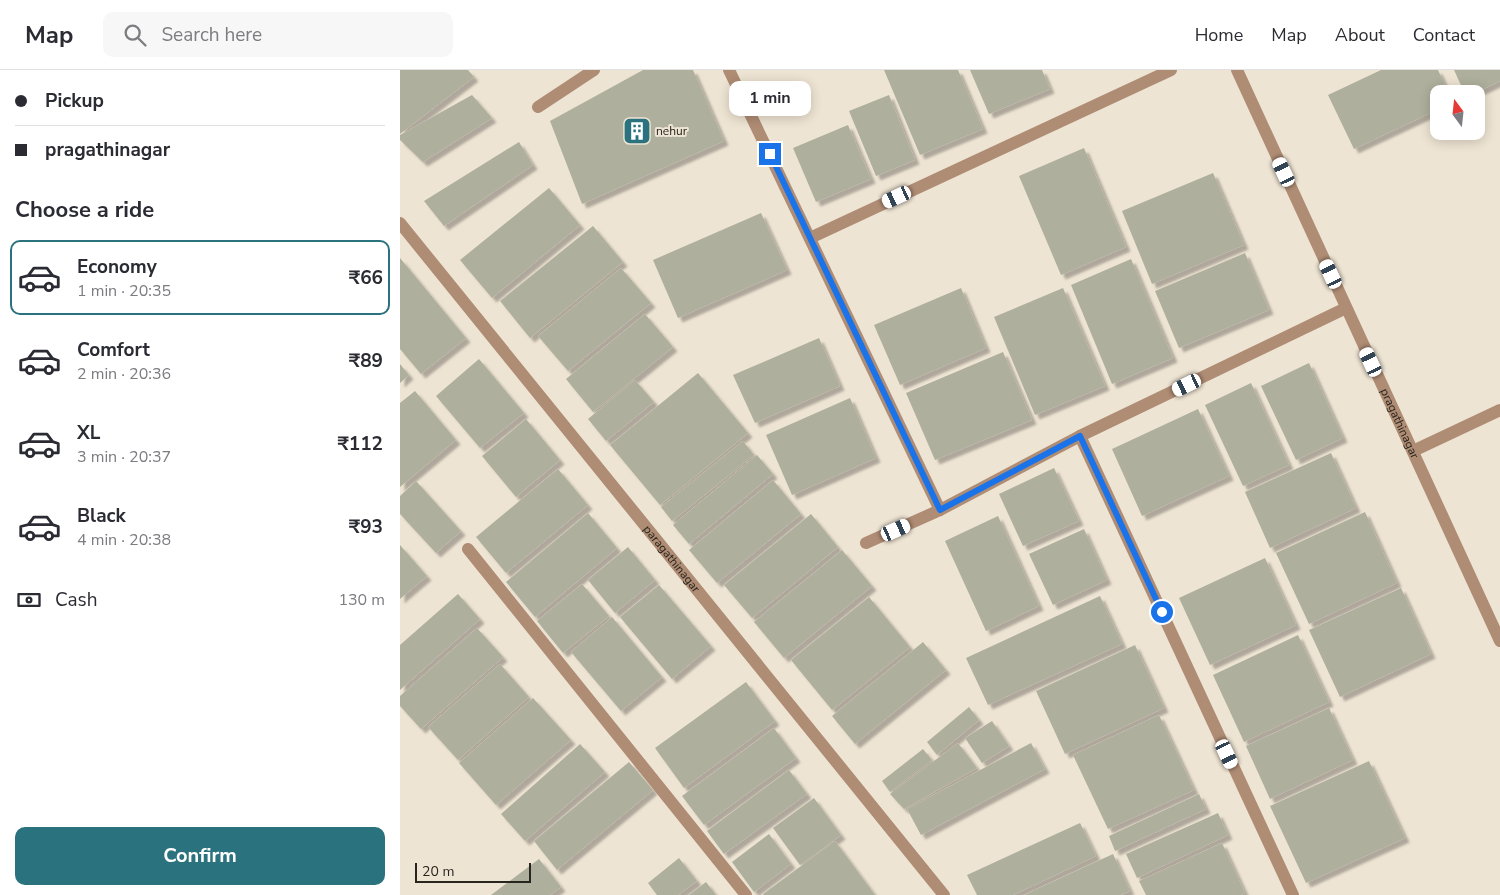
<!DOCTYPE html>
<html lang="en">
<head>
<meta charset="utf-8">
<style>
  :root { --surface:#fff; --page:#f7f7f7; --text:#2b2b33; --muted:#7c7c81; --line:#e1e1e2; --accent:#2b727f }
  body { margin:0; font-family:"Nunito Sans",sans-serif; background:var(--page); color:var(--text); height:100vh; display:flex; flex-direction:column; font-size:19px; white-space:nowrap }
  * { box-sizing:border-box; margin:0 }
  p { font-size:16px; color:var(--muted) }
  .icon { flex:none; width:28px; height:28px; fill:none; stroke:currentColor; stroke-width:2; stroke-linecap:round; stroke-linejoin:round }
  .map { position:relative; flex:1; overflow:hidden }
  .details { display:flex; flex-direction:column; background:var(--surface); width:400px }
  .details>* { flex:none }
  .guide { display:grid; align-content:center; height:110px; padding:0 15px; background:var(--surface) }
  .needle { width:32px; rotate:345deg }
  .tools { position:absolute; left:1030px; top:15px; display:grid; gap:10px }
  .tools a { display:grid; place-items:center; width:55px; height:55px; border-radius:10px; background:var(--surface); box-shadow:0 2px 12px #0003; font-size:25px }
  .scale { position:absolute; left:15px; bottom:12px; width:116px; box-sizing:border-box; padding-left:5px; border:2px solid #28251e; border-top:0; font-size:14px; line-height:18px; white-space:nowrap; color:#28251e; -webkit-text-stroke:4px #eee4d3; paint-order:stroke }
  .end { position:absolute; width:22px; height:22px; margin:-11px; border:6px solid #1a73e8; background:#fff; box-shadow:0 0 0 2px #fff }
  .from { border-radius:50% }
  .bubble { position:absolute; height:35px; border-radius:10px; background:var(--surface); box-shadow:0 2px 12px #0003; font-size:16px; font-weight:700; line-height:35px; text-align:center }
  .car { position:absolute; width:15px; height:30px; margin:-15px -8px; border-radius:6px; box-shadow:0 0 4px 1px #0007; background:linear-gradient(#fff 24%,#345 0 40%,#fff 0 76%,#345 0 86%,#fff 0) }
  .guide b { display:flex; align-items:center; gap:18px; height:48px; font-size:19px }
  .guide b+b { border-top:1px solid var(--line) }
  .guide i { width:12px; height:12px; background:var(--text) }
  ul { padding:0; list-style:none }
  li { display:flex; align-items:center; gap:15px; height:75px; margin:0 10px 8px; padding:0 5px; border:2px solid transparent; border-radius:10px }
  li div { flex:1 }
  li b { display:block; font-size:19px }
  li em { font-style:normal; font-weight:700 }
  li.selected { border-color:var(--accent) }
  li>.icon { width:45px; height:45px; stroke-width:1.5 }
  h2 { padding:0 15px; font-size:22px; line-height:60px }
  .pay { display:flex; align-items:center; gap:12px; height:55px; padding:0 15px; font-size:19px }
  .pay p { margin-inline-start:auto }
  .primary-button { display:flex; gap:10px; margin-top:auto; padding:10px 15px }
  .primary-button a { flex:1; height:58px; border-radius:10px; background:var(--accent); color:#fff; font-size:20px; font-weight:700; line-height:58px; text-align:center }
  header { display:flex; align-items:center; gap:30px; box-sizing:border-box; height:70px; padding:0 25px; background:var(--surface); border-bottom:1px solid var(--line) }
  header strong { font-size:24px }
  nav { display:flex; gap:28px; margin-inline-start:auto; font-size:18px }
  .search { width:350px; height:45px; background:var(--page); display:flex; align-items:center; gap:12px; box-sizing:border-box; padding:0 18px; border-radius:10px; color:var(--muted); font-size:19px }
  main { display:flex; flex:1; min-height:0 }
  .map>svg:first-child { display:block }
  .building { fill:#afaf9d; filter:url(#shadow) }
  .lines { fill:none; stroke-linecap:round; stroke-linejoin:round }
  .minor { stroke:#af8c74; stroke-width:12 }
  .route { stroke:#1a73e8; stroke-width:6 }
  .labels { text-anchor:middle; stroke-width:4; stroke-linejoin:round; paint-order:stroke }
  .poi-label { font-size:12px; fill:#28251e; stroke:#eee4d3; text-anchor:start }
  .street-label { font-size:12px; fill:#28251e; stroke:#eee4d3 }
</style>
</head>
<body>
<header>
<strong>Map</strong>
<div class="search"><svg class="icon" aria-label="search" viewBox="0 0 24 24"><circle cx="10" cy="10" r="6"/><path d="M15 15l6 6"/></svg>Search here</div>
<nav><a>Home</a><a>Map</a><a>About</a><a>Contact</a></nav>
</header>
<main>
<section class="details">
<div class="guide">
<b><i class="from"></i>Pickup</b>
<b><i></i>pragathinagar</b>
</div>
<h2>Choose a ride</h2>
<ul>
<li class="selected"><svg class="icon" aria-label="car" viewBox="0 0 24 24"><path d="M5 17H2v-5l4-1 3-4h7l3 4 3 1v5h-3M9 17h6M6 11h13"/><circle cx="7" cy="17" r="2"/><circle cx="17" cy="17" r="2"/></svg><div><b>Economy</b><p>1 min · 20:35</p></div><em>₹66</em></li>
<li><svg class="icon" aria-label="car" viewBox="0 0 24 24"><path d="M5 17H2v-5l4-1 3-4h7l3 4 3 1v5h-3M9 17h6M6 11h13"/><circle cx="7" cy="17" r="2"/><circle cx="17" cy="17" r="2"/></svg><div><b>Comfort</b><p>2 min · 20:36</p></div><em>₹89</em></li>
<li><svg class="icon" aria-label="car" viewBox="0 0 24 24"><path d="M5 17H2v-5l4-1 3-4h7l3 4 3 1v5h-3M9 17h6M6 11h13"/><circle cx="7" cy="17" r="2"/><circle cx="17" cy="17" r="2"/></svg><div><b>XL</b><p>3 min · 20:37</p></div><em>₹112</em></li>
<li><svg class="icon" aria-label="car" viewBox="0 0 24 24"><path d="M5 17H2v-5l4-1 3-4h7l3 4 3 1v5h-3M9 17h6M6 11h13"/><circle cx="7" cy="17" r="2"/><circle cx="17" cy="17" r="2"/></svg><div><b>Black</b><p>4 min · 20:38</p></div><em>₹93</em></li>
</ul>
<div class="pay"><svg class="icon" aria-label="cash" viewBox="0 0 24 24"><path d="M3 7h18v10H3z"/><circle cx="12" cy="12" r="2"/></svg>Cash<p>130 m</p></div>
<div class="primary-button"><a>Confirm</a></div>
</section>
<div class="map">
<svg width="1100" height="825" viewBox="0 0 1100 825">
  <defs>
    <filter id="shadow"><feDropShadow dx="4.5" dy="4.5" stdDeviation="1" flood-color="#0004"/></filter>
  </defs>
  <rect width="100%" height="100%" fill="#eee4d3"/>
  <g class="building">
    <polygon points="0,0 68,0 74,7 0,64"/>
    <polygon points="243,0 293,0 324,71 182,134 150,51"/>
    <polygon points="484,0 558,0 583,59 520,85"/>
    <polygon points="570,0 642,0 650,19 589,44"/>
    <polygon points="981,0 1038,0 1049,24 1039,24 1039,39 954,79 928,25"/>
    <polygon points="1054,0 1100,0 1100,11 1073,24 1065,24"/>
    <polygon points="72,25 92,48 23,92 0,70 0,65"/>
    <polygon points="489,25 515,90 476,106 449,41"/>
    <polygon points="448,55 471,109 416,132 393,78"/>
    <polygon points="119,72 133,95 44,156 24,131"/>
    <polygon points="684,78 726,177 661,205 619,106"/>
    <polygon points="813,103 844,175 752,214 722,141"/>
    <polygon points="149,118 180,155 92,228 60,190"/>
    <polygon points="361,143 387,200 278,248 253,190"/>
    <polygon points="193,156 223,192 130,268 100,231"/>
    <polygon points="845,183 869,240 779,278 755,221"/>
    <polygon points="0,188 66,268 21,304 0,279"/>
    <polygon points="731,189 773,288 712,314 671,215"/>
    <polygon points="221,198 251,233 168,301 138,266"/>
    <polygon points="561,218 586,278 500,315 474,255"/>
    <polygon points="663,218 705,316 635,345 594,247"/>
    <polygon points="245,244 273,277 193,342 166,309"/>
    <polygon points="419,268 440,316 355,353 333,305"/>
    <polygon points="603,282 632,350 535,390 506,323"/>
    <polygon points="79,289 124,343 80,378 36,326"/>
    <polygon points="909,293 943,368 896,390 861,316"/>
    <polygon points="0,294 9,305 0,313"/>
    <polygon points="298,303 348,363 260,435 210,375"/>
    <polygon points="235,310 254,332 206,371 188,349"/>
    <polygon points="851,313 889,395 843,416 805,335"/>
    <polygon points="15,321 56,370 0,417 0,333"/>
    <polygon points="450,328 476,388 392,425 366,365"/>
    <polygon points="798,339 829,406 742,446 712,379"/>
    <polygon points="126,349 160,390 116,427 82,386"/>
    <polygon points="343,371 354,385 272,451 261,437"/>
    <polygon points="931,383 956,438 870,478 845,422"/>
    <polygon points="357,385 373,404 289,474 273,455"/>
    <polygon points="654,398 679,451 623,476 599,424"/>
    <polygon points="158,399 188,435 106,503 76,467"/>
    <polygon points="373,410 401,444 317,513 289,480"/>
    <polygon points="16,411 61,461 36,483 0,444 0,426"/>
    <polygon points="965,442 997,513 909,554 876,483"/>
    <polygon points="188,443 217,478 135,547 106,512"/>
    <polygon points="411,444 438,477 352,548 324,515"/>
    <polygon points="598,446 639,536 586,561 545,471"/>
    <polygon points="684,459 707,510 653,535 629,484"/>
    <polygon points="0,475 27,506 0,529"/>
    <polygon points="228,477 255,510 215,543 188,510"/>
    <polygon points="442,480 472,516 384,588 354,552"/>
    <polygon points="865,488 896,555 810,595 779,528"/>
    <polygon points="182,514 209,546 163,583 137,551"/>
    <polygon points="259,515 311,576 272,609 220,547"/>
    <polygon points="1001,518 1031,584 940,627 909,560"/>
    <polygon points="58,524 80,549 0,620 0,575"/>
    <polygon points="700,526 722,574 588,635 566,588"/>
    <polygon points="469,527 510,577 432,640 391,590"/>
    <polygon points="212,547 262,607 221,641 171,582"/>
    <polygon points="77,558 103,587 21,659 0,636 0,626"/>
    <polygon points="898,565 929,632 844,672 813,605"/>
    <polygon points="523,572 546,600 455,674 432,646"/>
    <polygon points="735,575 764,638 665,684 636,621"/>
    <polygon points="100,594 129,627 58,690 28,657"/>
    <polygon points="346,612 375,651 284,718 255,678"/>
    <polygon points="133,628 171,670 96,735 59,693"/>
    <polygon points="569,637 579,650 537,685 527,672"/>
    <polygon points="929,638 953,690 870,729 846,676"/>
    <polygon points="759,645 794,720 708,759 673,685"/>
    <polygon points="592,651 609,676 582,693 565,668"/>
    <polygon points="374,658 396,688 304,755 282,726"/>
    <polygon points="558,673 577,698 504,739 490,724"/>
    <polygon points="631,673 645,699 521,765 507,739"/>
    <polygon points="180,674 205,702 125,771 101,744"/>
    <polygon points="523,679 532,690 490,722 482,711"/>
    <polygon points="969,691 1005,768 906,813 870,736"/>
    <polygon points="229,692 253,720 157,800 134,771"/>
    <polygon points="389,700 407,724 324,784 307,761"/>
    <polygon points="799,724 806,739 715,781 709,766"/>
    <polygon points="414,728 441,765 400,795 373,758"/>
    <polygon points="818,743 828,765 737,808 726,784"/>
    <polygon points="680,753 696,786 613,825 577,825 567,805"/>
    <polygon points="369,764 391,794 354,822 332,792"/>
    <polygon points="435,771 475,825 364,825 363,824"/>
    <polygon points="822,773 845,823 841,825 746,825 739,811"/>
    <polygon points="713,784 730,821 720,825 624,825"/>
    <polygon points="279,788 297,811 278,825 257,825 248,813"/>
    <polygon points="139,789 161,817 150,825 91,825"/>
    <polygon points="306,812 316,825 289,825"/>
  </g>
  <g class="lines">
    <g class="minor">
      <polyline points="329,0 540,440"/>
      <path id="s1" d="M837 0 1100 571"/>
      <polyline points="138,37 194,0"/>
      <path id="s2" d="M0 153 544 825"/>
      <polyline points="410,168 771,0"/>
      <polyline points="680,366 893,825"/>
      <polyline points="1013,381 1100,340"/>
      <polyline points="466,473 540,440 680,366 946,238"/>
      <polyline points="68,479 346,825"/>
    </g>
  </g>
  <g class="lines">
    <polyline class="route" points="370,84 540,440 680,366 762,542"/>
  </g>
  <defs>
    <symbol id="building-square" viewBox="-11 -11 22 22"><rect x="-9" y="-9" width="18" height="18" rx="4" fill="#2b727f" stroke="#eee4d3"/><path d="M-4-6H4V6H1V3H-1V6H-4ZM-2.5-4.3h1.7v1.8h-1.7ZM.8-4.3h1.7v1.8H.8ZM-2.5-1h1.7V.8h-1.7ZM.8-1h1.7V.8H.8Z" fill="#fff"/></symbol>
  </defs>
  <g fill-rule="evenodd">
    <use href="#building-square" x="221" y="45" width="32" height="32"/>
  </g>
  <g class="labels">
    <g class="poi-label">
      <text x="256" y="65">nehur</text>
    </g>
    <g class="street-label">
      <text dy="4" stroke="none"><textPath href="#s1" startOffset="389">pragathinagar</textPath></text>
      <text dy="4" stroke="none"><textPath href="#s2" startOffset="432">paragathinagar</textPath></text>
    </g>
  </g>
</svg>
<div class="tools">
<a><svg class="needle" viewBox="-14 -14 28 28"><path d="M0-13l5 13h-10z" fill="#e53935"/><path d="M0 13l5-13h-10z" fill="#7c7c81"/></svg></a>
</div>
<div class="scale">20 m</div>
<i class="end from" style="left:762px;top:542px"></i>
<i class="end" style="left:370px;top:84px"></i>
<div class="bubble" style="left:329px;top:11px;width:82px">1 min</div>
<i class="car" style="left:884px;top:102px;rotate:335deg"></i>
<i class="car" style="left:497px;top:127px;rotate:245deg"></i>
<i class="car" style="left:931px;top:204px;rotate:335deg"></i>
<i class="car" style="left:971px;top:292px;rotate:335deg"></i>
<i class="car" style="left:787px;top:315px;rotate:244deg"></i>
<i class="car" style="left:496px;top:460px;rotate:66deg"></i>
<i class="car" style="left:827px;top:684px;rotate:155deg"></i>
</div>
</main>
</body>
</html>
